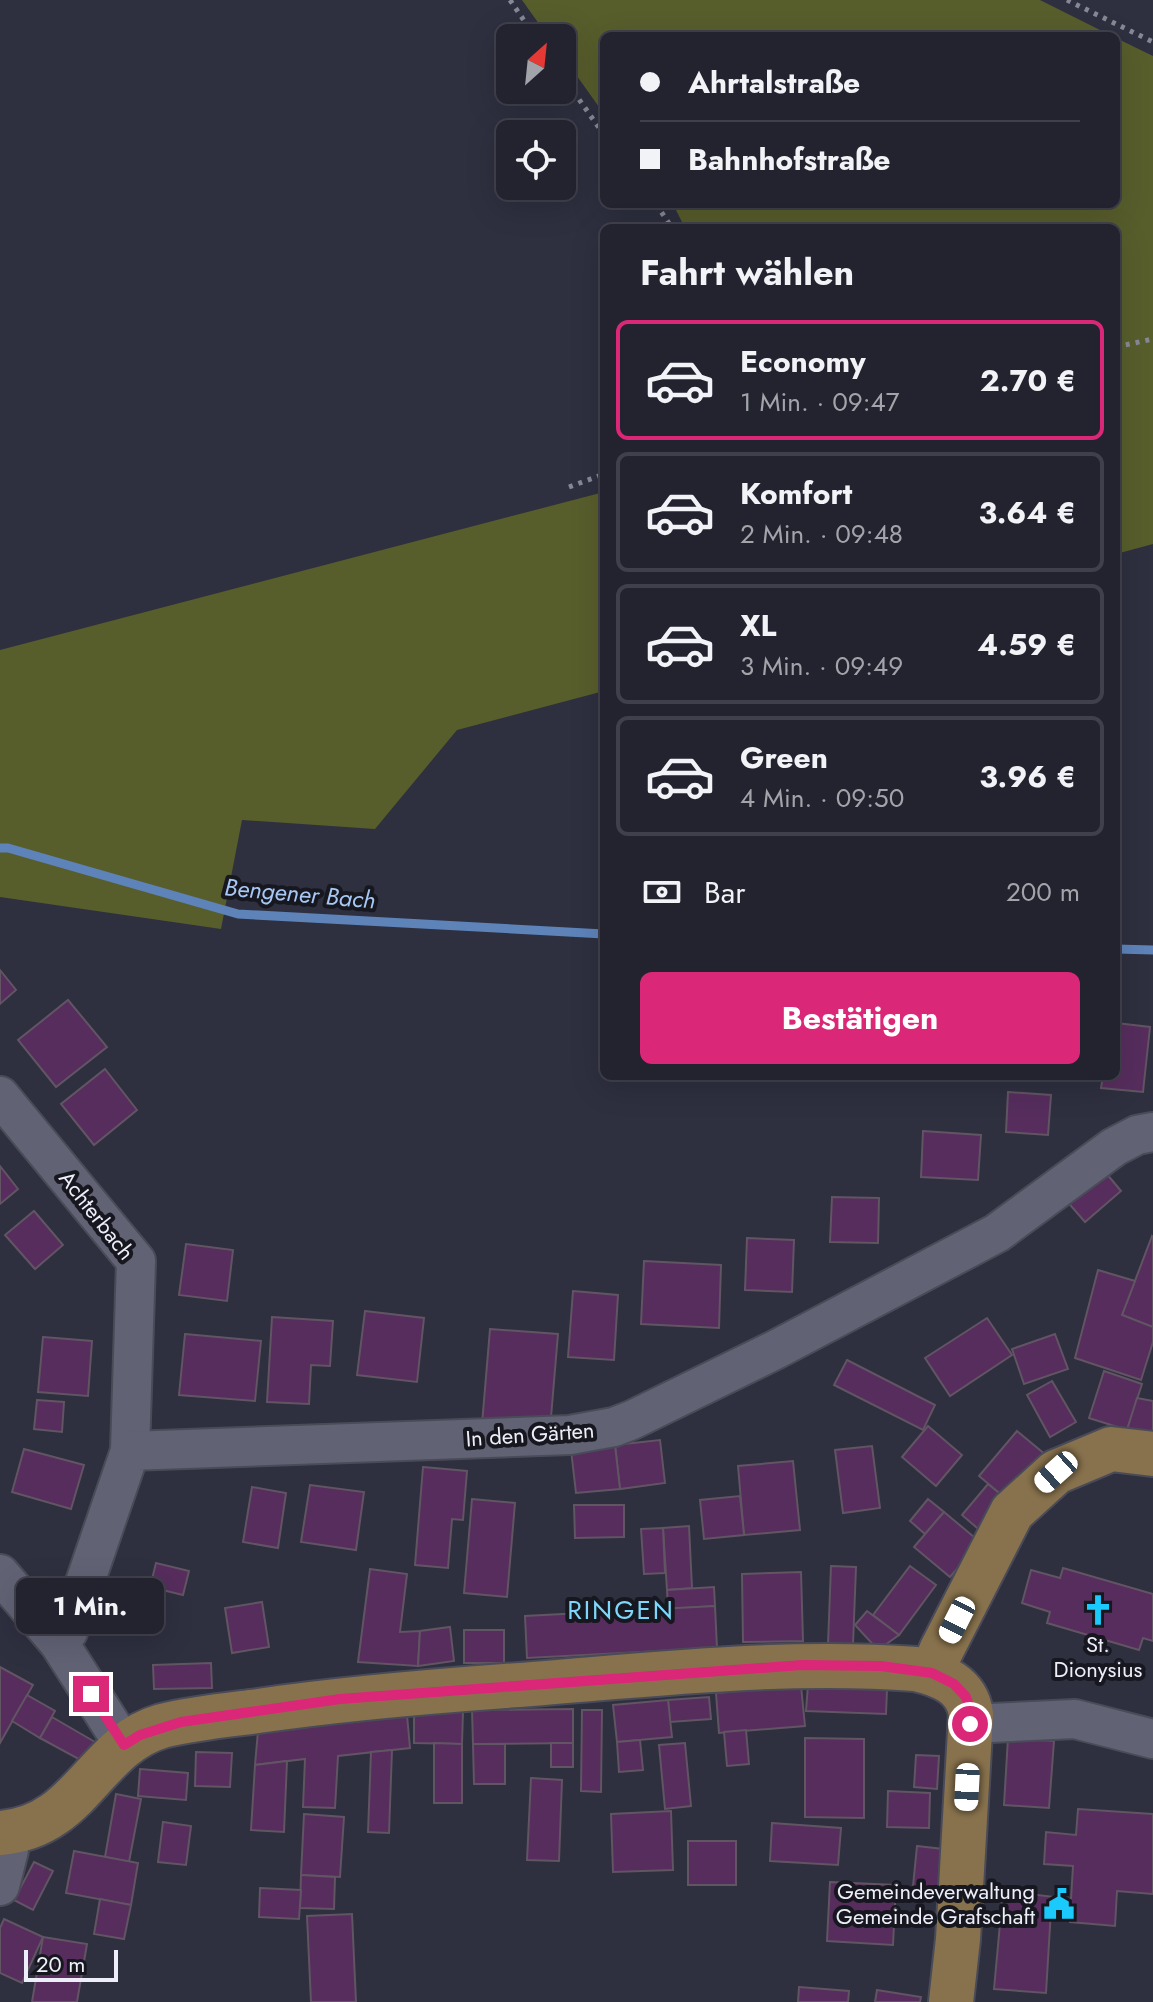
<!DOCTYPE html>
<html lang="de">
<head>
<meta charset="utf-8">
<style>
  :root { --surface:#22232f; --page:#2e2f3b; --text:#f1f3f6; --muted:#a2a4aa; --line:#3f404b; --accent:#db2777 }
  body { margin:0; font-family:Jost,sans-serif; background:var(--page); color:var(--text); height:100vh; display:flex; flex-direction:column; font-size:30px; white-space:nowrap }
  * { box-sizing:border-box; margin:0 }
  p { font-size:26px; color:var(--muted) }
  .icon { flex:none; width:44px; height:44px; fill:none; stroke:currentColor; stroke-width:2; stroke-linecap:round; stroke-linejoin:round }
  .map { position:relative; flex:1; overflow:hidden }
  .side { position:absolute; left:600px; top:224px; width:520px; height:856px; display:flex; flex-direction:column; background:var(--surface); border-radius:12px; box-shadow:0 8px 32px #0002,0 0 0 2px var(--line) }
  .side>* { flex:none }
  .hud { position:absolute; left:600px; top:32px; width:520px; height:176px; border-radius:12px; box-shadow:0 8px 32px #0002,0 0 0 2px var(--line); display:grid; align-content:center; height:176px; padding:0 40px; background:var(--surface) }
  .needle { width:52px; rotate:27deg }
  .tools { position:absolute; left:496px; top:24px; display:grid; gap:16px }
  .tools a { display:grid; place-items:center; width:80px; height:80px; border-radius:12px; background:var(--surface); box-shadow:0 8px 32px #0002,0 0 0 2px var(--line); font-size:40px }
  .scale { position:absolute; left:24px; bottom:20px; width:94px; box-sizing:border-box; padding-left:8px; border:4px solid #edeef9; border-top:0; font-size:22px; line-height:28px; white-space:nowrap; color:#edeef9; -webkit-text-stroke:6px #17181f; paint-order:stroke }
  .end { position:absolute; width:36px; height:36px; margin:-18px; border:10px solid #db2777; background:#fff; box-shadow:0 0 0 4px #fff }
  .from { border-radius:50% }
  .bubble { position:absolute; height:56px; border-radius:12px; background:var(--surface); box-shadow:0 8px 32px #0002,0 0 0 2px var(--line); font-size:26px; font-weight:700; line-height:56px; text-align:center }
  .car { position:absolute; width:24px; height:48px; margin:-24px -12px; border-radius:10px; box-shadow:0 0 6px 2px #0007; background:linear-gradient(#fff 24%,#345 0 40%,#fff 0 76%,#345 0 86%,#fff 0) }
  .hud b { display:flex; align-items:center; gap:28px; height:76px; font-size:30px }
  .hud b+b { border-top:2px solid var(--line) }
  .hud i { width:20px; height:20px; background:var(--text) }
  ul { padding:0; list-style:none }
  li { display:flex; align-items:center; gap:24px; height:120px; margin:0 16px 12px; padding:0 24px; border:4px solid var(--line); border-radius:12px }
  li div { flex:1 }
  li b { display:block; font-size:30px }
  li em { font-style:normal; font-weight:700 }
  li.current { border-color:var(--accent) }
  li>.icon { width:72px; height:72px; stroke-width:1.5 }
  h2 { padding:0 40px; font-size:36px; line-height:96px }
  .pay { display:flex; align-items:center; gap:20px; height:88px; padding:0 40px; font-size:30px }
  .pay p { margin-inline-start:auto }
  .primary-button { display:flex; gap:16px; margin-top:auto; padding:16px 40px }
  .primary-button a { flex:1; height:92px; border-radius:12px; background:var(--accent); color:#fff; font-size:32px; font-weight:700; line-height:92px; text-align:center }
  .map>svg:first-child { display:block }
  .green { fill:#585d2c }
  .lines { fill:none; stroke-linecap:round; stroke-linejoin:round }
  .stream { stroke:#5d83b9; stroke-width:9 }
  .building { fill:#562d5d; stroke:#615463; stroke-width:2 }
  .minor-casing { stroke:#4a4b58; stroke-width:42 }
  .major-casing { stroke:#4a4b58; stroke-width:48 }
  .path { stroke:#878895; stroke-width:5; stroke-dasharray:4 6; stroke-linecap:butt }
  .minor { stroke:#616274; stroke-width:38 }
  .major { stroke:#88724d; stroke-width:44 }
  .route { stroke:#db2777; stroke-width:10 }
  .labels { text-anchor:middle; stroke-width:8; stroke-linejoin:round; paint-order:stroke }
  .street-label { font-size:22px; fill:#edeef9; stroke:#17181f }
  .poi-label { font-size:22px; fill:#edeef9; stroke:#17181f }
  .water-label { font-size:24px; font-style:italic; fill:#a7c7f5; stroke:#17181f }
  .quarter-label { font-size:26px; letter-spacing:2px; fill:#7cd7fa; stroke:#17181f }
</style>
</head>
<body>
<div class="map">
<svg width="1153" height="2002" viewBox="0 0 1153 2002">
  <rect width="100%" height="100%" fill="#2e2f3f"/>
  <g class="green">
    <polygon points="522,0 1040,0 1112,36 604,36 604,114 562,55 562,38 549,38"/>
    <polygon points="1116,38 1153,56 1153,544 1116,554 1116,228 685,228 673,204 1116,204"/>
    <polygon points="604,492 604,691 457,730 375,829 242,820 221,929 0,897 0,650"/>
  </g>
  <g class="lines">
    <g class="stream">
      <polyline points="0,848 8,848 238,914 604,934"/>
      <polyline points="1116,949 1153,950"/>
    </g>
  </g>
  <g class="building">
    <polygon points="0,970 16,990 0,1004"/>
    <polygon points="68,1000 107,1047 56,1087 18,1040"/>
    <polygon points="1116,1023 1150,1027 1143,1092 1101,1088 1103,1076 1116,1076"/>
    <polygon points="105,1069 137,1110 94,1145 61,1104"/>
    <polygon points="1008,1092 1051,1095 1048,1135 1006,1132"/>
    <polygon points="923,1131 981,1135 978,1180 921,1177"/>
    <polygon points="0,1166 18,1189 0,1204"/>
    <polygon points="1101,1167 1121,1191 1085,1222 1065,1199"/>
    <polygon points="832,1197 879,1198 878,1243 830,1242"/>
    <polygon points="34,1211 63,1245 35,1269 5,1235"/>
    <polygon points="1152,1236 1153,1237 1153,1327 1122,1315"/>
    <polygon points="747,1238 794,1240 792,1292 745,1290"/>
    <polygon points="186,1244 233,1250 227,1301 179,1295"/>
    <polygon points="644,1261 721,1265 719,1328 641,1324"/>
    <polygon points="1098,1270 1135,1281 1122,1315 1153,1327 1153,1342 1141,1380 1075,1358"/>
    <polygon points="573,1291 618,1295 614,1360 568,1357"/>
    <polygon points="365,1311 424,1318 417,1382 357,1375"/>
    <polygon points="272,1317 333,1321 330,1366 311,1365 309,1404 267,1402"/>
    <polygon points="987,1318 1012,1355 950,1396 925,1358"/>
    <polygon points="490,1329 558,1334 550,1429 482,1424"/>
    <polygon points="185,1334 261,1341 255,1401 179,1395"/>
    <polygon points="1055,1334 1068,1369 1024,1384 1012,1349"/>
    <polygon points="43,1337 92,1341 88,1396 38,1392"/>
    <polygon points="847,1360 935,1405 923,1430 834,1385"/>
    <polygon points="1104,1371 1142,1384 1127,1430 1089,1418"/>
    <polygon points="1052,1381 1076,1422 1050,1437 1027,1395"/>
    <polygon points="1137,1398 1153,1401 1153,1434 1127,1430"/>
    <polygon points="37,1400 64,1402 62,1432 34,1429"/>
    <polygon points="928,1426 962,1455 936,1486 902,1457"/>
    <polygon points="1017,1431 1047,1456 1010,1502 979,1476"/>
    <polygon points="660,1440 665,1483 620,1489 615,1445"/>
    <polygon points="615,1445 620,1489 576,1493 571,1450"/>
    <polygon points="872,1446 880,1508 843,1513 835,1450"/>
    <polygon points="24,1449 84,1465 71,1509 12,1492"/>
    <polygon points="793,1461 800,1530 744,1535 738,1466"/>
    <polygon points="423,1467 467,1471 463,1520 452,1519 448,1568 415,1565"/>
    <polygon points="988,1484 1010,1502 983,1533 962,1515"/>
    <polygon points="310,1485 364,1492 356,1550 301,1542"/>
    <polygon points="252,1487 286,1493 278,1548 243,1542"/>
    <polygon points="740,1496 744,1535 704,1539 700,1500"/>
    <polygon points="472,1499 515,1503 507,1597 464,1593"/>
    <polygon points="928,1499 944,1512 925,1534 910,1521"/>
    <polygon points="574,1505 624,1505 624,1537 575,1538"/>
    <polygon points="944,1512 980,1542 950,1577 914,1547"/>
    <polygon points="689,1526 692,1588 667,1590 663,1528"/>
    <polygon points="663,1528 665,1573 644,1574 641,1529"/>
    <polygon points="156,1563 189,1571 183,1595 150,1587"/>
    <polygon points="831,1566 856,1567 853,1645 828,1644"/>
    <polygon points="910,1566 936,1585 899,1635 873,1615"/>
    <polygon points="1063,1568 1153,1594 1153,1641 1143,1638 1139,1650 1047,1623 1050,1612 1022,1603 1031,1570 1060,1578"/>
    <polygon points="370,1569 407,1574 400,1632 420,1631 418,1666 358,1662"/>
    <polygon points="801,1572 803,1641 743,1642 742,1574"/>
    <polygon points="714,1587 715,1606 668,1609 667,1590"/>
    <polygon points="262,1602 269,1647 232,1653 225,1608"/>
    <polygon points="715,1606 717,1648 527,1658 525,1616"/>
    <polygon points="867,1611 899,1635 878,1650 855,1625"/>
    <polygon points="450,1627 454,1661 418,1666 420,1631"/>
    <rect x="464" y="1630" width="40" height="33"/>
    <polygon points="211,1663 212,1688 154,1689 153,1665"/>
    <polygon points="0,1667 33,1685 0,1743"/>
    <polygon points="808,1685 887,1689 886,1714 806,1711"/>
    <polygon points="801,1686 805,1726 719,1733 716,1693"/>
    <polygon points="27,1695 55,1711 40,1738 12,1721"/>
    <polygon points="709,1697 711,1719 670,1722 668,1700"/>
    <polygon points="668,1700 672,1737 617,1742 613,1705"/>
    <polygon points="573,1709 573,1743 473,1744 472,1710"/>
    <polygon points="582,1710 602,1710 601,1792 581,1791"/>
    <polygon points="414,1711 463,1711 462,1744 414,1743"/>
    <polygon points="407,1715 410,1748 338,1756 335,1808 303,1807 305,1759 255,1765 258,1731"/>
    <polygon points="52,1717 95,1742 84,1762 40,1738"/>
    <polygon points="746,1730 749,1764 727,1766 724,1732"/>
    <polygon points="805,1738 864,1739 864,1818 805,1817"/>
    <polygon points="1008,1738 1054,1741 1049,1808 1004,1805"/>
    <polygon points="640,1740 643,1770 619,1772 617,1742"/>
    <polygon points="434,1743 462,1744 462,1803 434,1803"/>
    <rect x="551" y="1743" width="22" height="24"/>
    <polygon points="685,1743 691,1806 665,1809 659,1745"/>
    <polygon points="473,1744 505,1744 505,1784 474,1784"/>
    <polygon points="392,1750 389,1833 368,1832 371,1752"/>
    <polygon points="196,1752 232,1753 230,1787 195,1786"/>
    <polygon points="916,1755 939,1756 937,1789 914,1787"/>
    <polygon points="287,1761 284,1832 251,1830 255,1765"/>
    <polygon points="140,1769 188,1773 186,1800 138,1796"/>
    <polygon points="531,1778 562,1780 559,1861 527,1860"/>
    <polygon points="888,1791 930,1793 929,1828 887,1827"/>
    <polygon points="116,1794 141,1799 129,1862 105,1857"/>
    <polygon points="1078,1809 1153,1814 1153,1894 1117,1891 1115,1926 1070,1922 1070,1910 1051,1910 1046,1993 994,1989 1003,1891 1071,1899 1073,1866 1044,1864 1046,1832 1076,1835"/>
    <polygon points="671,1811 673,1870 613,1872 611,1814"/>
    <polygon points="304,1814 344,1817 340,1877 301,1875"/>
    <polygon points="163,1822 191,1826 186,1865 158,1862"/>
    <polygon points="772,1823 841,1828 838,1865 770,1861"/>
    <rect x="688" y="1841" width="48" height="44"/>
    <polygon points="917,1846 952,1850 948,1889 913,1886"/>
    <polygon points="74,1851 138,1863 131,1905 66,1893"/>
    <polygon points="34,1862 53,1871 33,1910 14,1900"/>
    <polygon points="301,1875 335,1877 334,1909 300,1908"/>
    <polygon points="830,1882 896,1885 893,1945 827,1941"/>
    <polygon points="260,1888 301,1890 299,1919 259,1917"/>
    <polygon points="100,1899 131,1905 124,1939 94,1934"/>
    <polygon points="352,1914 356,2002 311,2002 307,1916"/>
    <polygon points="4,1919 43,1937 22,1983 0,1973 0,1928"/>
    <polygon points="43,1937 87,1944 77,2002 32,2002"/>
    <polygon points="799,1987 849,1991 848,2002 798,2002"/>
    <polygon points="877,1990 921,1997 920,2002 875,2002"/>
  </g>
  <g class="lines">
    <defs>
      <g id="minor">
        <polyline points="0,1096 136,1261 130,1451"/>
        <polyline points="0,1574 59,1643 124,1745"/>
        <polyline points="59,1643 68,1632 130,1451 570,1435 614,1427 632,1420 775,1350 997,1233 1114,1147 1137,1135 1153,1132"/>
        <polyline points="970,1724 1075,1719 1153,1739"/>
        <polyline points="0,1886 9,1850 7,1833"/>
      </g>
      <g id="major">
        <polyline points="932,1673 941,1651 1012,1512 1056,1472 1111,1449 1153,1454"/>
        <path d="M0 1833C82 1827 93 1746 162 1726 193 1718 226 1715 258 1711 340 1699 422 1692 505 1686 641 1676 779 1659 916 1669 942 1675 967 1685 971 1714L958 1939 951 2002"/>
      </g>
    </defs>
    <use href="#minor" class="minor-casing"/>
    <use href="#major" class="major-casing"/>
    <g class="path">
      <polyline points="510,0 536,38"/>
      <polyline points="1067,0 1153,42"/>
      <polyline points="562,75 604,135"/>
      <polyline points="656,204 672,228"/>
      <polyline points="1116,347 1153,339"/>
      <polyline points="569,487 604,474"/>
    </g>
    <use href="#minor" class="minor"/>
    <use href="#major" class="major"/>
  </g>
  <g class="lines">
    <polyline class="route" points="91,1694 124,1745 140,1735 181,1722 340,1699 802,1665 881,1666 932,1673 954,1684 966,1697 969,1705 970,1724"/>
  </g>
  <defs>
    <symbol id="church-bare" viewBox="-9 -9 18 18"><path d="M-1.2-6h2.4v3.5h3.3v2.4h-3.3V6h-2.4V-.1h-3.3v-2.4h3.3Z" fill="#1bcafc" stroke="#17181f" stroke-width="2.5" paint-order="stroke"/></symbol>
    <symbol id="civic-bare" viewBox="-9 -9 18 18"><path d="M-.6-6.5H3V-4.5H.6V-3L4-1V1h2V6H-6V1h2V-1L-.6-3ZM-1.2 2.5V6h2.4V2.5Z" fill="#1bcafc" stroke="#17181f" stroke-width="2.5" paint-order="stroke"/></symbol>
  </defs>
  <g fill-rule="evenodd">
    <use href="#church-bare" x="1076" y="1588" width="44" height="44"/>
    <use href="#civic-bare" x="1037" y="1882" width="44" height="44"/>
  </g>
  <g class="labels">
    <g class="street-label">
      <text transform="translate(97 1215) rotate(52)" y="8">Achterbach</text>
      <text transform="translate(530 1434) rotate(-4)" y="8">In den Gärten</text>
    </g>
    <g class="poi-label">
      <text x="1098" y="1652">St.<tspan x="1098" dy="25">Dionysius</tspan></text>
      <text x="1035" y="1899" text-anchor="end">Gemeindeverwaltung<tspan x="1035" dy="25">Gemeinde Grafschaft</tspan></text>
    </g>
    <g class="water-label">
      <text transform="translate(300 894) rotate(5)" y="8">Bengener Bach</text>
    </g>
    <g class="quarter-label">
      <text x="621" y="1619">RINGEN</text>
    </g>
  </g>
</svg>
<div class="tools">
<a><svg class="needle" viewBox="-14 -14 28 28"><path d="M0-13l5 13h-10z" fill="#e53935"/><path d="M0 13l5-13h-10z" fill="#a2a4aa"/></svg></a>
<a><svg class="icon" aria-label="locate" viewBox="0 0 24 24"><circle cx="12" cy="12" r="6"/><path d="M12 2v4M12 18v4M2 12h4M18 12h4"/></svg></a>
</div>
<div class="scale">20 m</div>
<i class="end from" style="left:970px;top:1724px"></i>
<i class="end" style="left:91px;top:1694px"></i>
<div class="bubble" style="left:16px;top:1578px;width:148px">1 Min.</div>
<i class="car" style="left:1056px;top:1472px;rotate:228deg"></i>
<i class="car" style="left:957px;top:1620px;rotate:207deg"></i>
<i class="car" style="left:967px;top:1787px;rotate:183deg"></i>
<div class="hud">
<b><i class="from"></i>Ahrtalstraße</b>
<b><i></i>Bahnhofstraße</b>
</div>
<section class="side">
<h2>Fahrt wählen</h2>
<ul>
<li class="current"><svg class="icon" aria-label="car" viewBox="0 0 24 24"><path d="M5 17H2v-5l4-1 3-4h7l3 4 3 1v5h-3M9 17h6M6 11h13"/><circle cx="7" cy="17" r="2"/><circle cx="17" cy="17" r="2"/></svg><div><b>Economy</b><p>1 Min. · 09:47</p></div><em>2.70 €</em></li>
<li><svg class="icon" aria-label="car" viewBox="0 0 24 24"><path d="M5 17H2v-5l4-1 3-4h7l3 4 3 1v5h-3M9 17h6M6 11h13"/><circle cx="7" cy="17" r="2"/><circle cx="17" cy="17" r="2"/></svg><div><b>Komfort</b><p>2 Min. · 09:48</p></div><em>3.64 €</em></li>
<li><svg class="icon" aria-label="car" viewBox="0 0 24 24"><path d="M5 17H2v-5l4-1 3-4h7l3 4 3 1v5h-3M9 17h6M6 11h13"/><circle cx="7" cy="17" r="2"/><circle cx="17" cy="17" r="2"/></svg><div><b>XL</b><p>3 Min. · 09:49</p></div><em>4.59 €</em></li>
<li><svg class="icon" aria-label="car" viewBox="0 0 24 24"><path d="M5 17H2v-5l4-1 3-4h7l3 4 3 1v5h-3M9 17h6M6 11h13"/><circle cx="7" cy="17" r="2"/><circle cx="17" cy="17" r="2"/></svg><div><b>Green</b><p>4 Min. · 09:50</p></div><em>3.96 €</em></li>
</ul>
<div class="pay"><svg class="icon" aria-label="cash" viewBox="0 0 24 24"><path d="M3 7h18v10H3z"/><circle cx="12" cy="12" r="2"/></svg>Bar<p>200 m</p></div>
<div class="primary-button"><a>Bestätigen</a></div>
</section>
</div>
</body>
</html>
